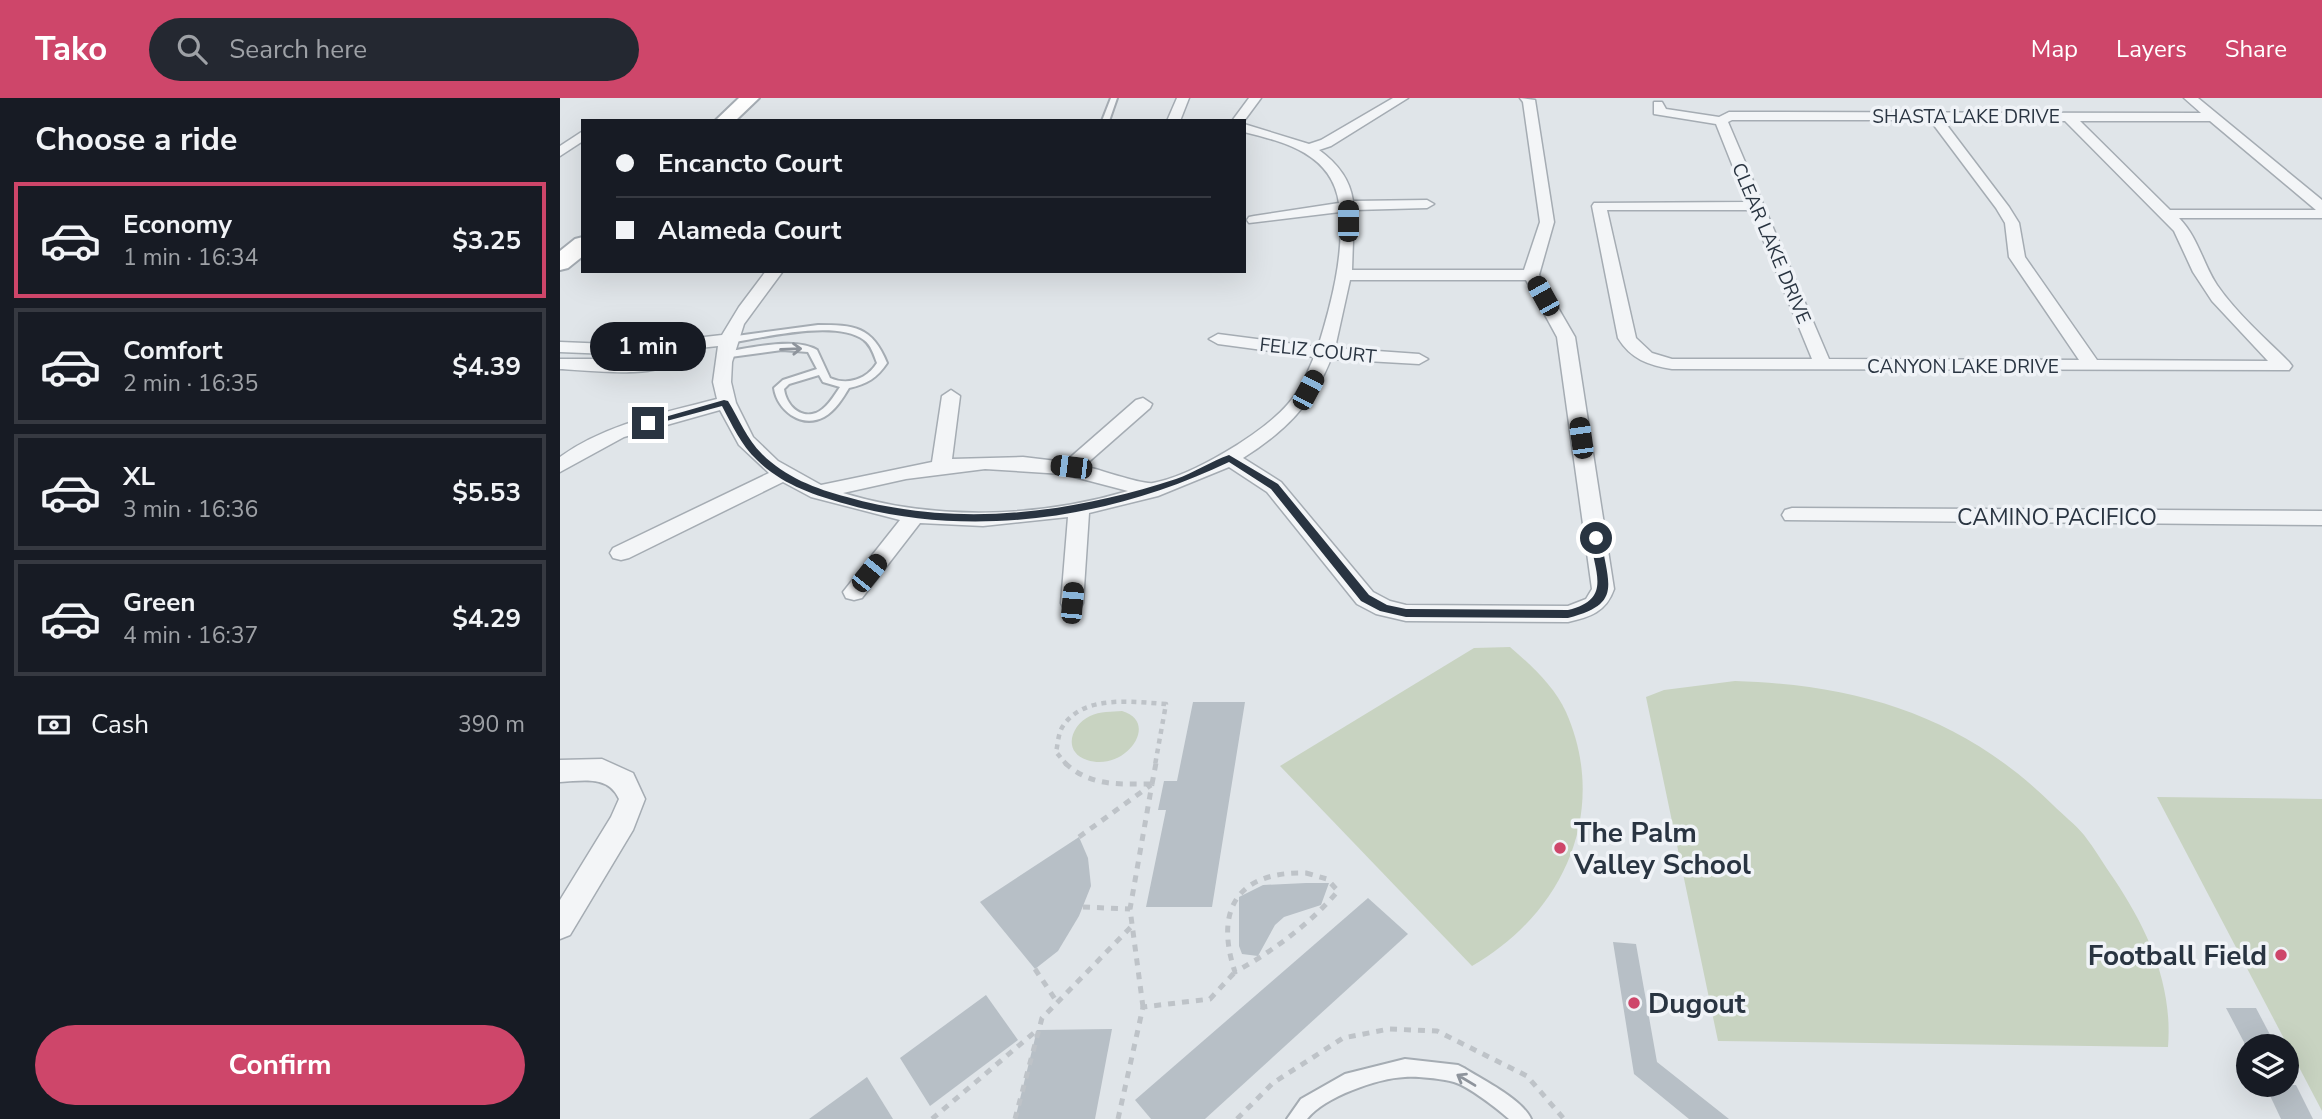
<!DOCTYPE html>
<html lang="en">
<head>
<meta charset="utf-8">
<style>
  :root { --surface:#171b24; --page:#242831; --text:#f1f3f6; --muted:#9ea1a6; --line:#363941; --accent:#ce466a }
  body { margin:0; font-family:"Nunito Sans",sans-serif; background:var(--page); color:var(--text); height:100vh; display:flex; flex-direction:column; font-size:26px; white-space:nowrap }
  * { box-sizing:border-box; margin:0 }
  p { font-size:23px; color:var(--muted) }
  .icon { flex:none; width:38px; height:38px; fill:none; stroke:currentColor; stroke-width:2; stroke-linecap:round; stroke-linejoin:round }
  .map { position:relative; flex:1; overflow:hidden }
  .side { display:flex; flex-direction:column; background:var(--surface); width:560px }
  .side>* { flex:none }
  .guide { position:absolute; left:21px; top:21px; width:665px; height:154px; border-radius:0px; box-shadow:0 7px 28px #0002; display:grid; align-content:center; height:154px; padding:0 35px; background:var(--surface) }
  .controls { position:absolute; left:1676px; top:936px; display:grid; gap:14px }
  .controls a { display:grid; place-items:center; width:63px; height:63px; border-radius:50%; background:var(--surface); box-shadow:0 7px 28px #0002; font-size:35px }
  .end { position:absolute; width:32px; height:32px; margin:-16px; border:9px solid #293441; background:#fff; box-shadow:0 0 0 4px #fff }
  .from { border-radius:50% }
  .bubble { position:absolute; height:49px; border-radius:24px; background:var(--surface); box-shadow:0 7px 28px #0002; font-size:23px; font-weight:700; line-height:49px; text-align:center }
  .car { position:absolute; width:21px; height:42px; margin:-21px -10px; border-radius:9px; box-shadow:0 0 5px 2px #0007; background:linear-gradient(#222 24%,#8ab4d8 0 40%,#222 0 76%,#8ab4d8 0 86%,#222 0) }
  .guide b { display:flex; align-items:center; gap:24px; height:66px; font-size:26px }
  .guide b+b { border-top:2px solid var(--line) }
  .guide i { width:18px; height:18px; background:var(--text) }
  ul { padding:0; list-style:none }
  li { display:flex; align-items:center; gap:21px; height:116px; margin:0 14px 10px; padding:0 21px; border:4px solid var(--line); border-radius:0px }
  li div { flex:1 }
  li b { display:block; font-size:26px }
  li em { font-style:normal; font-weight:700 }
  li.current { border-color:var(--accent) }
  li>.icon { width:63px; height:63px; stroke-width:1.5 }
  h2 { padding:0 35px; font-size:32px; line-height:84px }
  .pay { display:flex; align-items:center; gap:18px; height:77px; padding:0 35px; font-size:26px }
  .pay p { margin-inline-start:auto }
  .button { display:flex; gap:14px; margin-top:auto; padding:14px 35px }
  .button a { flex:1; height:80px; border-radius:42px; background:var(--accent); color:#fff; font-size:28px; font-weight:700; line-height:80px; text-align:center }
  header { display:flex; align-items:center; gap:42px; box-sizing:border-box; height:98px; padding:0 35px; background:var(--accent); color:#fff }
  header strong { font-size:33px }
  nav { display:flex; gap:38px; margin-inline-start:auto; font-size:24px }
  .search { width:490px; height:63px; background:var(--page); display:flex; align-items:center; gap:18px; box-sizing:border-box; padding:0 24px; border-radius:38px; color:var(--muted); font-size:26px }
  main { display:flex; flex:1; min-height:0 }
  .map>svg:first-child { display:block }
  .green { fill:#c8d3c1 }
  .building { fill:#b7bfc6 }
  .lines { fill:none; stroke-linecap:round; stroke-linejoin:round }
  .lane-casing { stroke:#a5acb3; stroke-width:4 }
  .street-casing { stroke:#a5acb3; stroke-width:3 }
  .secondary-casing { stroke:#a5acb3; stroke-width:4 }
  .path-far1 { stroke:#bec3c8; stroke-width:4.5; stroke-dasharray:5 5; stroke-linecap:butt }
  .path { stroke:#bec3c8; stroke-width:5; stroke-dasharray:7 7; stroke-linecap:butt }
  .lane { fill:#f3f5f7; fill-rule:evenodd }
  .street { fill:#f3f5f7; fill-rule:evenodd }
  .secondary { fill:#fff; fill-rule:evenodd }
  .oneway { stroke:#8e949c }
  .route { fill:#293441 }
  .poi-dot { fill:#ce466a; stroke:#f0f3f7; stroke-width:2.5 }
  .labels { text-anchor:middle; stroke-width:7; stroke-linejoin:round; paint-order:stroke }
  .far-street-label { font-size:19px; fill:#293441; stroke:#f0f3f7 }
  .street-label { font-size:23px; fill:#293441; stroke:#f0f3f7 }
  .near-poi-label { font-size:28px; font-weight:bold; fill:#293441; stroke:#f0f3f7; text-anchor:start }
</style>
</head>
<body>
<header>
<strong>Tako</strong>
<div class="search"><svg class="icon" aria-label="search" viewBox="0 0 24 24"><circle cx="10" cy="10" r="6"/><path d="M15 15l6 6"/></svg>Search here</div>
<nav><a>Map</a><a>Layers</a><a>Share</a></nav>
</header>
<main>
<section class="side">
<h2>Choose a ride</h2>
<ul>
<li class="current"><svg class="icon" aria-label="car" viewBox="0 0 24 24"><path d="M5 17H2v-5l4-1 3-4h7l3 4 3 1v5h-3M9 17h6M6 11h13"/><circle cx="7" cy="17" r="2"/><circle cx="17" cy="17" r="2"/></svg><div><b>Economy</b><p>1 min · 16:34</p></div><em>$3.25</em></li>
<li><svg class="icon" aria-label="car" viewBox="0 0 24 24"><path d="M5 17H2v-5l4-1 3-4h7l3 4 3 1v5h-3M9 17h6M6 11h13"/><circle cx="7" cy="17" r="2"/><circle cx="17" cy="17" r="2"/></svg><div><b>Comfort</b><p>2 min · 16:35</p></div><em>$4.39</em></li>
<li><svg class="icon" aria-label="car" viewBox="0 0 24 24"><path d="M5 17H2v-5l4-1 3-4h7l3 4 3 1v5h-3M9 17h6M6 11h13"/><circle cx="7" cy="17" r="2"/><circle cx="17" cy="17" r="2"/></svg><div><b>XL</b><p>3 min · 16:36</p></div><em>$5.53</em></li>
<li><svg class="icon" aria-label="car" viewBox="0 0 24 24"><path d="M5 17H2v-5l4-1 3-4h7l3 4 3 1v5h-3M9 17h6M6 11h13"/><circle cx="7" cy="17" r="2"/><circle cx="17" cy="17" r="2"/></svg><div><b>Green</b><p>4 min · 16:37</p></div><em>$4.29</em></li>
</ul>
<div class="pay"><svg class="icon" aria-label="cash" viewBox="0 0 24 24"><path d="M3 7h18v10H3z"/><circle cx="12" cy="12" r="2"/></svg>Cash<p>390 m</p></div>
<div class="button"><a>Confirm</a></div>
</section>
<div class="map">
<svg width="1762" height="1021" viewBox="0 0 1762 1021">
  <rect width="100%" height="100%" fill="#e0e5e9"/>
  <g class="green">
    <path d="M950 549C971 567 994 588 1006 614 1050 714 1003 816 912 868L720 668 914 550Z"/>
    <path d="M1175 583C1299 587 1403 618 1493 707 1503 717 1515 726 1524 737 1535 751 1544 767 1554 781 1588 832 1613 887 1608 949L1158 943 1086 599 1104 592Z"/>
    <path d="M562 613C601 624 565 675 527 662 502 654 511 627 530 618 540 613 552 614 562 613Z"/>
    <polygon points="1597,699 1762,701 1762,1013"/>
  </g>
  <g class="building">
    <polygon points="633,604 685,604 652,809 586,809 606,712 598,712 604,683 617,683"/>
    <polygon points="519,739 528,760 531,788 519,818 498,853 475,871 420,804"/>
    <polygon points="746,785 769,785 761,807 724,819 715,827 698,858 682,856 679,848 679,799 703,787"/>
    <polygon points="808,800 848,836 645,1021 591,1021 575,1002"/>
    <polygon points="1053,844 1076,846 1097,964 1169,1021 1129,1021 1074,976"/>
    <polygon points="426,897 458,942 370,1008 340,960"/>
    <polygon points="1666,910 1696,910 1716,948 1686,948"/>
    <polygon points="552,931 535,1021 455,1021 477,932"/>
    <polygon points="307,979 333,1021 249,1021"/>
    <polygon points="1705,987 1736,987 1753,1021 1721,1021"/>
  </g>
  <g class="lines">
    <defs>
      <g id="lane">
        <polygon points="551,0 557,0 549,23 542,23"/>
        <path d="M258 227C294 227 312 228 327 265 317 280 307 286 289 290 283 300 275 313 264 319 241 331 217 312 214 290L223 282 257 271 248 254 222 252 163 260 158 257 163 254C188 251 235 238 257 252L270 280C288 288 307 281 317 265 314 257 311 247 304 242 276 221 202 240 169 245L164 242 169 239ZM259 277 263 284 280 289C274 298 266 311 256 315 239 321 226 306 224 291L229 286Z"/>
        <path d="M845 961 898 967 904 970C923 982 962 1001 971 1021H949C938 1011 908 988 894 984 883 981 857 978 845 979 818 980 764 999 747 1021H727L741 1001 785 976Z"/>
      </g>
      <g id="street">
        <polygon points="617,0 629,0 620,23 607,23"/>
        <polygon points="689,0 701,0 684,23 672,23"/>
        <path d="M833 0H848L771 48 759 52C777 65 790 81 793 103L867 102 874 106 867 110 794 112 792 172H964L980 124 963 4 960 0 975 2 994 124 979 177 1015 239 1054 491C1046 514 1030 519 1008 524L846 523 816 516 797 506 707 394 669 369 598 398 529 415 523 505 520 511 512 513 504 511 501 505 508 419 423 428 360 425 302 500 294 502 286 500 283 494 340 422 251 399 223 384 69 460 61 462 53 460 50 455 53 450 209 375 179 347 160 312 64 339 0 374V359C46 326 103 315 157 301L153 284 158 248 74 257 0 254V244L74 247 162 237 179 209 206 173H223L184 226 172 264 171 284 176 305 193 339 218 363 261 387 372 364 382 298 391 292 400 298 392 361 463 359 505 364 576 302 583 300 592 306 590 310 524 368C538 371 583 387 593 385 632 378 702 336 728 306 740 292 747 276 754 259L658 246 649 241 658 236 758 249C771 207 784 158 780 114L689 125 687 122 689 119 694 118 779 105C772 56 725 44 684 34V26L749 46 761 42ZM790 182H966L997 239 1032 491 1026 501 1008 508 846 507 830 503 813 494 721 384 683 360C723 335 753 306 771 261L859 266 868 261 859 256 775 250ZM425 371 503 376 568 393C476 420 375 423 283 395L346 381Z"/>
        <path d="M1624 0H1638L1762 102V120H1619C1638 139 1643 166 1657 187 1677 216 1705 240 1729 264L1732 268 1729 272 1112 271C1088 267 1071 261 1058 240L1032 108 1034 105 1187 104 1156 26 1094 16V4H1102L1106 11 1159 19 1169 14 1641 15ZM1172 22H1370L1436 110 1445 125 1449 159 1519 262 1269 261 1168 24ZM1383 22 1505 23 1614 133 1633 174 1652 203 1708 263 1537 262 1465 159 1459 125 1449 109ZM1520 23H1650L1756 112H1610ZM1047 112H1191L1252 261H1112L1092 255 1076 240Z"/>
        <polygon points="23,33 23,43 0,58 0,48"/>
        <path d="M0 261H98L107 266C94 280 21 272 0 271Z"/>
        <polygon points="1232,410 1762,413 1762,427 1225,422 1222,417 1225,412"/>
        <path d="M42 661 73 675 85 701 73 732 10 837 0 841V802L51 719 59 701C48 677 23 683 0 684V662Z"/>
      </g>
      <g id="secondary">
        <polygon points="179,0 199,0 175,23 155,23"/>
        <polygon points="23,139 23,158 8,170 0,172 0,153 15,141"/>
      </g>
    </defs>
    <use href="#lane" class="lane-casing"/>
    <use href="#street" class="street-casing"/>
    <use href="#secondary" class="secondary-casing"/>
    <path class="path-far1" d="M507 667 496 654C498 646 498 635 503 628 524 596 574 604 606 606L595 667"/>
    <g class="path">
      <path d="M505 665C531 689 559 686 592 686"/>
      <polyline points="592,686 596,665"/>
      <polyline points="519,739 591,687"/>
      <path d="M746 775 767 781 778 793C750 826 713 853 675 874 654 811 678 773 746 775Z"/>
      <polyline points="523,809 570,811"/>
      <polyline points="475,871 497,904"/>
      <polyline points="583,909 570,811 592,686"/>
      <polyline points="372,1021 476,933"/>
      <polyline points="455,1021 482,920 571,829"/>
      <polyline points="558,1021 583,909 650,901 675,874"/>
      <polyline points="677,1021 713,985 783,940 829,931 877,933 967,978 1004,1021"/>
    </g>
    <use href="#lane" class="lane"/>
    <use href="#street" class="street"/>
    <use href="#secondary" class="secondary"/>
  </g>
  <defs><path id="oneway-shaft" d="M-6 0H5M1.5-3L5.5 0L1.5 3" fill="none" stroke-width="1.6" stroke-linecap="round" stroke-linejoin="round" transform="scale(1.75)"/></defs>
  <g class="oneway">
    <use href="#oneway-shaft" transform="translate(231 251) rotate(-2)"/>
    <use href="#oneway-shaft" transform="translate(906 982) rotate(-149)"/>
  </g>
  <path class="route" d="M164 302 168 303C179 321 187 341 202 356 225 379 256 391 287 399 396 430 509 416 616 381 634 375 651 363 669 357L718 386 809 497 827 507 846 511 1008 512C1052 501 1035 476 1030 440L1036 437 1041 440C1048 487 1063 506 1008 520L846 519 820 513 801 503 711 391 669 364C552 420 412 442 286 406 254 397 221 386 197 362 181 347 172 327 162 308L88 328 84 325Z"/>
  <g class="poi-dot">
    <circle cx="1000" cy="750" r="7"/>
    <circle cx="1721" cy="857" r="7"/>
    <circle cx="1074" cy="905" r="7"/>
  </g>
  <g class="labels">
    <g class="far-street-label">
      <text x="1406" y="25">SHASTA LAKE DRIVE</text>
      <text transform="translate(1212 145) rotate(67)" y="7">CLEAR LAKE DRIVE</text>
      <text transform="translate(758 252) rotate(6)" y="7">FELIZ COURT</text>
      <text x="1403" y="275">CANYON LAKE DRIVE</text>
    </g>
    <g class="street-label">
      <text x="1497" y="427">CAMINO PACIFICO</text>
    </g>
    <g class="near-poi-label">
      <text x="1014" y="744">The Palm<tspan x="1014" dy="32">Valley School</tspan></text>
      <text x="1707" y="867" text-anchor="end">Football Field</text>
      <text x="1088" y="915">Dugout</text>
    </g>
  </g>
</svg>
<div class="controls">
<a><svg class="icon" aria-label="layers" viewBox="0 0 24 24"><path d="M12 4l9 5-9 5-9-5zM3 14l9 5 9-5"/></svg></a>
</div>
<i class="end from" style="left:1036px;top:440px"></i>
<i class="end" style="left:88px;top:325px"></i>
<div class="bubble" style="left:30px;top:224px;width:116px">1 min</div>
<i class="car" style="left:788px;top:123px;rotate:0deg"></i>
<i class="car" style="left:983px;top:198px;rotate:331deg"></i>
<i class="car" style="left:748px;top:292px;rotate:28deg"></i>
<i class="car" style="left:1021px;top:340px;rotate:352deg"></i>
<i class="car" style="left:511px;top:369px;rotate:277deg"></i>
<i class="car" style="left:309px;top:475px;rotate:39deg"></i>
<i class="car" style="left:512px;top:505px;rotate:5deg"></i>
<div class="guide">
<b><i class="from"></i>Encancto Court</b>
<b><i></i>Alameda Court</b>
</div>
</div>
</main>
</body>
</html>
